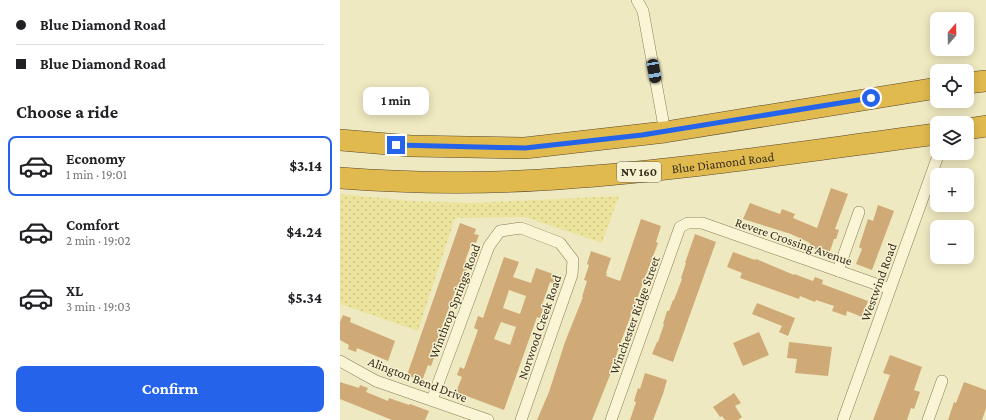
<!DOCTYPE html>
<html lang="en">
<head>
<meta charset="utf-8">
<style>
  :root { --surface:#fff; --page:#f6f6f6; --text:#202124; --muted:#757577; --line:#e0e0e0; --accent:#2563eb }
  body { margin:0; font-family:"Crimson Pro",serif; background:var(--page); color:var(--text); height:100vh; display:flex; flex-direction:column; font-size:15px; white-space:nowrap }
  * { box-sizing:border-box; margin:0 }
  p { font-size:13px; color:var(--muted) }
  .icon { flex:none; width:22px; height:22px; fill:none; stroke:currentColor; stroke-width:2; stroke-linecap:round; stroke-linejoin:round }
  .map { position:relative; flex:1; overflow:hidden }
  .drawer { display:flex; flex-direction:column; background:var(--surface); width:340px }
  .drawer>* { flex:none }
  .guide { display:grid; align-content:center; height:88px; padding:0 16px; background:var(--surface) }
  .needle { width:26px; rotate:20deg }
  .buttons { position:absolute; left:590px; top:12px; display:grid; gap:8px }
  .buttons a { display:grid; place-items:center; width:44px; height:44px; border-radius:8px; background:var(--surface); box-shadow:0 2px 10px #0003; font-size:20px }
  .end { position:absolute; width:18px; height:18px; margin:-9px; border:5px solid #2563eb; background:#fff; box-shadow:0 0 0 2px #fff }
  .from { border-radius:50% }
  .bubble { position:absolute; height:28px; border-radius:8px; background:var(--surface); box-shadow:0 2px 10px #0003; font-size:13px; font-weight:700; line-height:28px; text-align:center }
  .car { position:absolute; width:12px; height:24px; margin:-12px -6px; border-radius:5px; box-shadow:0 0 3px 1px #0007; background:linear-gradient(#222 24%,#8ab4d8 0 40%,#222 0 76%,#8ab4d8 0 86%,#222 0) }
  .guide b { display:flex; align-items:center; gap:14px; height:38px; font-size:15px }
  .guide b+b { border-top:1px solid var(--line) }
  .guide i { width:10px; height:10px; background:var(--text) }
  ul { padding:0; list-style:none }
  li { display:flex; align-items:center; gap:12px; height:60px; margin:0 8px 6px; padding:0 8px; border:2px solid transparent; border-radius:8px }
  li div { flex:1 }
  li b { display:block; font-size:15px }
  li em { font-style:normal; font-weight:700 }
  li.current { border-color:var(--accent) }
  li>.icon { width:36px; height:36px; stroke-width:1.5 }
  h2 { padding:0 16px; font-size:18px; line-height:48px }
  .primary-button { display:flex; gap:8px; margin-top:auto; padding:8px 16px }
  .primary-button a { flex:1; height:46px; border-radius:8px; background:var(--accent); color:#fff; font-size:16px; font-weight:700; line-height:46px; text-align:center }
  main { display:flex; flex:1; min-height:0 }
  .map>svg:first-child { display:block }
  .sand { fill:url(#sand-dots) }
  .building { fill:#cfaa76; fill-rule:evenodd }
  .lines { fill:none; stroke-linecap:round; stroke-linejoin:round }
  .street-casing { stroke:#897b58; stroke-width:12 }
  .highway-casing { stroke:#57472d; stroke-width:22 }
  .street { stroke:#faf5d5; stroke-width:11 }
  .highway { stroke:#e1ba4f; stroke-width:21 }
  .route { stroke:#2563eb; stroke-width:5 }
  .labels { text-anchor:middle; stroke-width:3; stroke-linejoin:round; paint-order:stroke }
  .shield { fill:#f6f2d1; stroke:#726a53; stroke-width:1 }
  .shield-label { font-size:12px; font-weight:bold; fill:#392f1d }
  .street-label { font-size:13px; fill:#392f1d; stroke:#f6f2d1 }
</style>
</head>
<body>
<main>
<section class="drawer">
<div class="guide">
<b><i class="from"></i>Blue Diamond Road</b>
<b><i></i>Blue Diamond Road</b>
</div>
<h2>Choose a ride</h2>
<ul>
<li class="current"><svg class="icon" aria-label="car" viewBox="0 0 24 24"><path d="M5 17H2v-5l4-1 3-4h7l3 4 3 1v5h-3M9 17h6M6 11h13"/><circle cx="7" cy="17" r="2"/><circle cx="17" cy="17" r="2"/></svg><div><b>Economy</b><p>1 min · 19:01</p></div><em>$3.14</em></li>
<li><svg class="icon" aria-label="car" viewBox="0 0 24 24"><path d="M5 17H2v-5l4-1 3-4h7l3 4 3 1v5h-3M9 17h6M6 11h13"/><circle cx="7" cy="17" r="2"/><circle cx="17" cy="17" r="2"/></svg><div><b>Comfort</b><p>2 min · 19:02</p></div><em>$4.24</em></li>
<li><svg class="icon" aria-label="car" viewBox="0 0 24 24"><path d="M5 17H2v-5l4-1 3-4h7l3 4 3 1v5h-3M9 17h6M6 11h13"/><circle cx="7" cy="17" r="2"/><circle cx="17" cy="17" r="2"/></svg><div><b>XL</b><p>3 min · 19:03</p></div><em>$5.34</em></li>
</ul>
<div class="primary-button"><a>Confirm</a></div>
</section>
<div class="map">
<svg width="646" height="420" viewBox="0 0 646 420">
  <defs>
    <pattern id="sand-dots" width="8" height="8" patternUnits="userSpaceOnUse"><rect width="8" height="8" fill="#ece49d"/><path d="M2 2h.1M6 6h.1" fill="none" stroke="#cbc487" stroke-width="1.8" stroke-linecap="round"/></pattern>
  </defs>
  <rect width="100%" height="100%" fill="#efe9c1"/>
  <polygon class="sand" points="0,194 71,201 131,203 279,196 262,243 185,217 115,218 78,331 0,304"/>
  <g class="building">
    <polygon points="491,188 508,194 495,229 499,230 496,239 494,239 489,254 469,247 470,243 451,234 403,219 410,203 440,214 442,209 455,214 453,218 477,228"/>
    <polygon points="538,205 554,211 532,270 516,264 522,249 519,247 528,219 533,221"/>
    <polygon points="301,219 321,226 316,242 318,243 279,347 273,365 274,365 252,420 197,420 209,392 225,342 243,297 242,297 247,281 244,280 249,265 247,264 251,251 271,258 266,273 267,273 266,276 280,281"/>
    <polygon points="120,223 136,229 134,234 139,235 136,243 132,242 125,261 129,263 121,286 118,284 102,326 106,328 103,336 101,335 92,357 94,358 91,366 88,365 82,381 67,375"/>
    <polygon points="355,234 376,242 333,362 312,354 317,342 318,342 324,324 323,324 327,311 329,311 333,300 334,300 342,279 341,278 346,263 345,263"/>
    <polygon points="393,252 415,260 416,259 454,275 454,274 473,281 475,277 483,280 482,284 528,301 522,317 507,311 506,316 492,311 494,306 476,300 475,302 460,296 459,299 400,278 402,273 387,267"/>
    <path d="M164 257 179 262 173 277 191 283 196 268 216 275 213 283 210 282 202 305 204 306 200 318 197 317 164 410 116 392 122 377 117 375 120 367 124 369 138 330 134 328 138 316 143 318ZM169 290 186 296 180 314 163 308ZM161 322 176 327 170 345 154 339Z"/>
    <polygon points="417,303 455,318 448,336 439,332 442,326 412,314"/>
    <polygon points="3,315 11,318 10,322 55,341 48,361 17,348 16,352 8,349 9,345 0,340 0,322"/>
    <polygon points="419,332 429,355 403,366 393,343"/>
    <polygon points="449,342 492,347 488,376 455,373 457,359 447,358"/>
    <polygon points="550,355 582,367 574,390 580,392 574,409 571,408 567,420 533,420 550,375 543,373"/>
    <polygon points="305,373 327,380 323,394 313,420 290,420 296,402 294,401 298,388 300,389"/>
    <polygon points="0,382 19,388 20,385 28,388 26,392 48,401 49,398 69,405 70,404 89,411 85,420 52,420 0,399"/>
    <polygon points="624,382 646,390 646,408 642,420 608,420 614,402 616,403"/>
    <polygon points="394,393 401,403 395,406 402,417 398,420 385,420 382,416 380,417 373,407"/>
  </g>
  <g class="lines">
    <defs>
      <g id="street">
        <polyline points="297,0 303,11 325,132"/>
        <polyline points="498,271 519,212"/>
        <polyline points="0,361 36,381 148,420"/>
        <polyline points="92,400 149,246 160,231 181,228 220,243 233,260 232,275 181,420"/>
        <polyline points="271,420 340,227 348,223 362,223 550,289"/>
        <polyline points="503,420 599,153"/>
        <polyline points="588,420 602,381"/>
      </g>
      <g id="highway">
        <polyline points="627,83 646,81"/>
        <polyline points="627,129 646,126"/>
        <polyline points="0,140 71,146 185,148 325,132 597,88"/>
        <path id="s1" d="M0 178C66 183 133 184 200 180 333 172 465 151 597 134"/>
      </g>
    </defs>
    <use href="#street" class="street-casing"/>
    <use href="#highway" class="highway-casing"/>
    <use href="#street" class="street"/>
    <use href="#highway" class="highway"/>
  </g>
  <g class="lines">
    <polyline class="route" points="56,145 185,148 302,135 531,98"/>
  </g>
  <g class="labels">
    <rect class="shield" x="277" y="162" width="44" height="20" rx="3"/>
    <g class="shield-label">
      <text x="299" y="176">NV 160</text>
    </g>
    <g class="street-label">
      <text dy="5" stroke="none"><textPath href="#s1" startOffset="384">Blue Diamond Road</textPath></text>
      <text transform="translate(454 241) rotate(19)" y="5">Revere Crossing Avenue</text>
      <text transform="translate(538 282) rotate(-70)" y="5">Westwind Road</text>
      <text transform="translate(114 301) rotate(-69)" y="5">Winthrop Springs Road</text>
      <text transform="translate(294 315) rotate(-70)" y="5">Winchester Ridge Street</text>
      <text transform="translate(199 327) rotate(-71)" y="5">Norwood Creek Road</text>
      <text transform="translate(78 379) rotate(21)" y="5">Alington Bend Drive</text>
    </g>
  </g>
</svg>
<div class="buttons">
<a><svg class="needle" viewBox="-14 -14 28 28"><path d="M0-13l5 13h-10z" fill="#e53935"/><path d="M0 13l5-13h-10z" fill="#757577"/></svg></a>
<a><svg class="icon" aria-label="locate" viewBox="0 0 24 24"><circle cx="12" cy="12" r="6"/><path d="M12 2v4M12 18v4M2 12h4M18 12h4"/></svg></a>
<a><svg class="icon" aria-label="layers" viewBox="0 0 24 24"><path d="M12 4l9 5-9 5-9-5zM3 14l9 5 9-5"/></svg></a>
<a>+</a>
<a>−</a>
</div>
<i class="end from" style="left:531px;top:98px"></i>
<i class="end" style="left:56px;top:145px"></i>
<div class="bubble" style="left:23px;top:87px;width:66px">1 min</div>
<i class="car" style="left:314px;top:71px;rotate:170deg"></i>
</div>
</main>
</body>
</html>
